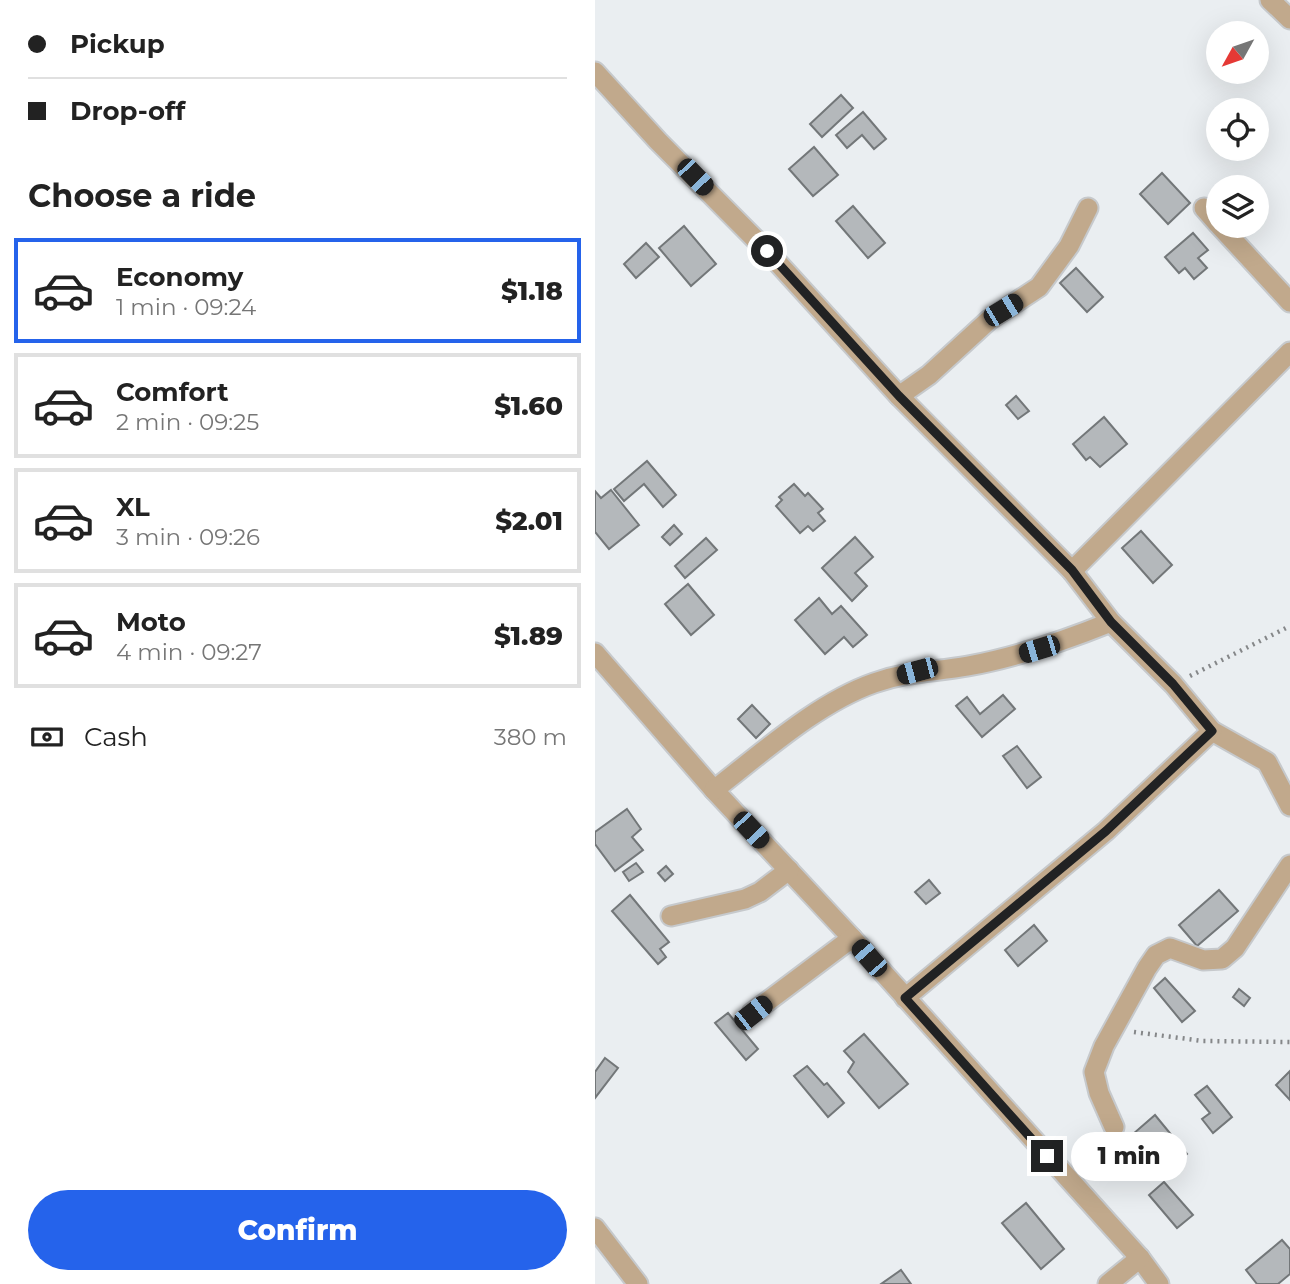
<!DOCTYPE html>
<html lang="en">
<head>
<meta charset="utf-8">
<style>
  :root { --surface:#fff; --page:#f2f2f2; --text:#222; --muted:#767676; --line:#e0e0e0; --accent:#2563eb }
  body { margin:0; font-family:Montserrat,sans-serif; background:var(--page); color:var(--text); height:100vh; display:flex; flex-direction:column; font-size:26px; white-space:nowrap }
  * { box-sizing:border-box; margin:0 }
  p { font-size:23px; color:var(--muted) }
  .icon { flex:none; width:38px; height:38px; fill:none; stroke:currentColor; stroke-width:2; stroke-linecap:round; stroke-linejoin:round }
  .map { position:relative; flex:1; overflow:hidden }
  .sheet { display:flex; flex-direction:column; background:var(--surface); width:595px }
  .sheet>* { flex:none }
  .hud { display:grid; align-content:center; height:154px; padding:0 28px; background:var(--surface) }
  .needle { width:46px; rotate:230deg }
  .tools { position:absolute; left:611px; top:21px; display:grid; gap:14px }
  .tools a { display:grid; place-items:center; width:63px; height:63px; border-radius:50%; background:var(--surface); box-shadow:0 7px 28px #0002; font-size:35px }
  .end { position:absolute; width:32px; height:32px; margin:-16px; border:9px solid #212223; background:#fff; box-shadow:0 0 0 4px #fff }
  .from { border-radius:50% }
  .bubble { position:absolute; height:49px; border-radius:24px; background:var(--surface); box-shadow:0 7px 28px #0002; font-size:23px; font-weight:800; line-height:49px; text-align:center }
  .car { position:absolute; width:21px; height:42px; margin:-21px -10px; border-radius:9px; box-shadow:0 0 5px 2px #0007; background:linear-gradient(#222 24%,#8ab4d8 0 40%,#222 0 76%,#8ab4d8 0 86%,#222 0) }
  .hud b { display:flex; align-items:center; gap:24px; height:66px; font-size:26px }
  .hud b+b { border-top:2px solid var(--line) }
  .hud i { width:18px; height:18px; background:var(--text) }
  ul { padding:0; list-style:none }
  li { display:flex; align-items:center; gap:21px; height:105px; margin:0 14px 10px; padding:0 14px; border:4px solid var(--line); border-radius:0px }
  li div { flex:1 }
  li b { display:block; font-size:26px }
  li em { font-style:normal; font-weight:800 }
  li.active { border-color:var(--accent) }
  li>.icon { width:63px; height:63px; stroke-width:1.5 }
  h2 { padding:0 28px; font-size:32px; line-height:84px }
  .pay { display:flex; align-items:center; gap:18px; height:77px; padding:0 28px; font-size:26px }
  .pay p { margin-inline-start:auto }
  .button { display:flex; gap:14px; margin-top:auto; padding:14px 28px }
  .button a { flex:1; height:80px; border-radius:42px; background:var(--accent); color:#fff; font-size:28px; font-weight:800; line-height:80px; text-align:center }
  main { display:flex; flex:1; min-height:0 }
  .map>svg:first-child { display:block }
  .building { fill:#b4b8bb; stroke:#737779; stroke-width:2 }
  .lines { fill:none; stroke-linecap:round; stroke-linejoin:round }
  .street-casing { stroke:#c6c9cc; stroke-width:23 }
  .path { stroke:#858789; stroke-width:4.5; stroke-dasharray:2 5; stroke-linecap:butt }
  .street { stroke:#c1a98c; stroke-width:19 }
  .route { stroke:#212223; stroke-width:9 }
</style>
</head>
<body>
<main>
<section class="sheet">
<div class="hud">
<b><i class="from"></i>Pickup</b>
<b><i></i>Drop-off</b>
</div>
<h2>Choose a ride</h2>
<ul>
<li class="active"><svg class="icon" aria-label="car" viewBox="0 0 24 24"><path d="M5 17H2v-5l4-1 3-4h7l3 4 3 1v5h-3M9 17h6M6 11h13"/><circle cx="7" cy="17" r="2"/><circle cx="17" cy="17" r="2"/></svg><div><b>Economy</b><p>1 min · 09:24</p></div><em>$1.18</em></li>
<li><svg class="icon" aria-label="car" viewBox="0 0 24 24"><path d="M5 17H2v-5l4-1 3-4h7l3 4 3 1v5h-3M9 17h6M6 11h13"/><circle cx="7" cy="17" r="2"/><circle cx="17" cy="17" r="2"/></svg><div><b>Comfort</b><p>2 min · 09:25</p></div><em>$1.60</em></li>
<li><svg class="icon" aria-label="car" viewBox="0 0 24 24"><path d="M5 17H2v-5l4-1 3-4h7l3 4 3 1v5h-3M9 17h6M6 11h13"/><circle cx="7" cy="17" r="2"/><circle cx="17" cy="17" r="2"/></svg><div><b>XL</b><p>3 min · 09:26</p></div><em>$2.01</em></li>
<li><svg class="icon" aria-label="car" viewBox="0 0 24 24"><path d="M5 17H2v-5l4-1 3-4h7l3 4 3 1v5h-3M9 17h6M6 11h13"/><circle cx="7" cy="17" r="2"/><circle cx="17" cy="17" r="2"/></svg><div><b>Moto</b><p>4 min · 09:27</p></div><em>$1.89</em></li>
</ul>
<div class="pay"><svg class="icon" aria-label="cash" viewBox="0 0 24 24"><path d="M3 7h18v10H3z"/><circle cx="12" cy="12" r="2"/></svg>Cash<p>380 m</p></div>
<div class="button"><a>Confirm</a></div>
</section>
<div class="map">
<svg width="695" height="1284" viewBox="0 0 695 1284">
  <rect width="100%" height="100%" fill="#eaeef1"/>
  <g class="building">
    <polygon points="246,95 258,108 227,137 215,124"/>
    <polygon points="268,112 291,139 279,149 267,135 252,148 241,135"/>
    <polygon points="219,147 243,175 218,196 194,169"/>
    <polygon points="567,173 595,203 573,224 545,194"/>
    <polygon points="258,206 290,243 273,258 241,221"/>
    <polygon points="89,226 121,264 96,286 64,248"/>
    <polygon points="598,233 613,250 603,258 612,268 599,279 590,268 584,273 570,257"/>
    <polygon points="51,243 64,257 41,278 29,264"/>
    <polygon points="481,268 508,297 492,312 465,283"/>
    <polygon points="421,396 434,411 423,419 411,405"/>
    <polygon points="509,417 532,444 505,467 495,457 491,460 478,444"/>
    <polygon points="52,461 81,495 68,507 49,484 29,501 19,489"/>
    <polygon points="199,484 210,496 213,493 228,509 223,513 230,521 218,531 213,526 205,533 181,506 187,500 184,497"/>
    <polygon points="16,490 44,525 14,549 0,532 0,491 6,498"/>
    <polygon points="79,525 87,534 75,545 67,537"/>
    <polygon points="546,531 577,565 558,583 527,548"/>
    <polygon points="260,537 278,557 260,573 272,586 257,601 227,568"/>
    <polygon points="111,538 122,550 90,578 80,566"/>
    <polygon points="93,584 119,615 96,635 70,604"/>
    <polygon points="224,598 237,614 246,606 272,635 258,647 249,637 230,654 200,620"/>
    <polygon points="408,695 420,709 387,737 361,706 372,697 385,714"/>
    <polygon points="157,705 175,724 161,738 143,719"/>
    <polygon points="422,746 446,777 432,788 408,756"/>
    <polygon points="32,809 46,829 37,837 48,850 20,871 0,844 0,832"/>
    <polygon points="41,863 48,872 34,881 28,872"/>
    <polygon points="71,866 78,874 70,881 63,873"/>
    <polygon points="334,880 345,893 331,904 320,892"/>
    <polygon points="624,890 643,911 602,946 584,925"/>
    <polygon points="35,895 74,942 65,949 71,957 63,964 17,911"/>
    <polygon points="439,925 452,941 423,966 410,950"/>
    <polygon points="570,978 600,1011 587,1022 559,988"/>
    <polygon points="644,989 655,998 649,1006 638,997"/>
    <polygon points="133,1013 163,1049 151,1060 120,1023"/>
    <polygon points="269,1034 313,1084 284,1108 253,1072 259,1062 249,1051"/>
    <polygon points="10,1058 23,1068 0,1098 0,1072"/>
    <polygon points="212,1066 229,1085 232,1083 249,1103 233,1117 199,1076"/>
    <polygon points="695,1071 695,1100 681,1085"/>
    <polygon points="612,1086 637,1117 618,1133 607,1119 615,1113 600,1095"/>
    <polygon points="560,1115 592,1154 571,1172 538,1134"/>
    <polygon points="569,1182 598,1215 582,1228 554,1195"/>
    <polygon points="431,1203 469,1249 446,1269 407,1223"/>
    <polygon points="687,1240 695,1249 695,1274 683,1284 662,1284 651,1270"/>
    <polygon points="306,1270 316,1284 286,1284"/>
  </g>
  <g class="lines">
    <defs>
      <g id="street">
        <polyline points="675,0 695,19"/>
        <polyline points="0,72 63,141 172,251 304,396 477,571 516,622 578,684 617,731 672,762 695,806"/>
        <polyline points="609,208 623,224"/>
        <polyline points="625,226 695,302"/>
        <polyline points="304,396 334,375 394,320 444,287 474,246 493,208"/>
        <polyline points="477,571 695,352"/>
        <polyline points="0,653 119,790 257,938 545,1258 564,1284"/>
        <path d="M119 790C167 753 222 703 279 683 312 671 340 672 373 666 423 657 469 641 516 622"/>
        <polyline points="76,916 150,899 165,892 194,870"/>
        <polyline points="310,998 511,831 617,731"/>
        <polyline points="157,1013 257,938"/>
        <polyline points="519,1127 504,1093 499,1072 509,1046 552,968 561,955 575,948 608,960 627,959 640,948 695,865"/>
        <polyline points="0,1228 43,1284"/>
        <polyline points="513,1284 545,1258"/>
      </g>
    </defs>
    <use href="#street" class="street-casing"/>
    <g class="path">
      <polyline points="595,676 695,626"/>
      <polyline points="539,1032 608,1041 695,1042"/>
    </g>
    <use href="#street" class="street"/>
  </g>
  <g class="lines">
    <polyline class="route" points="172,251 304,396 477,570 516,622 578,684 617,731 511,831 310,998 452,1156"/>
  </g>
</svg>
<div class="tools">
<a><svg class="needle" viewBox="-14 -14 28 28"><path d="M0-13l5 13h-10z" fill="#e53935"/><path d="M0 13l5-13h-10z" fill="#767676"/></svg></a>
<a><svg class="icon" aria-label="locate" viewBox="0 0 24 24"><circle cx="12" cy="12" r="6"/><path d="M12 2v4M12 18v4M2 12h4M18 12h4"/></svg></a>
<a><svg class="icon" aria-label="layers" viewBox="0 0 24 24"><path d="M12 4l9 5-9 5-9-5zM3 14l9 5 9-5"/></svg></a>
</div>
<i class="end from" style="left:172px;top:251px"></i>
<i class="end" style="left:452px;top:1156px"></i>
<div class="bubble" style="left:476px;top:1132px;width:116px">1 min</div>
<i class="car" style="left:100px;top:177px;rotate:136deg"></i>
<i class="car" style="left:408px;top:310px;rotate:59deg"></i>
<i class="car" style="left:444px;top:649px;rotate:253deg"></i>
<i class="car" style="left:322px;top:671px;rotate:255deg"></i>
<i class="car" style="left:156px;top:830px;rotate:137deg"></i>
<i class="car" style="left:274px;top:958px;rotate:319deg"></i>
<i class="car" style="left:158px;top:1013px;rotate:52deg"></i>
</div>
</main>
</body>
</html>
